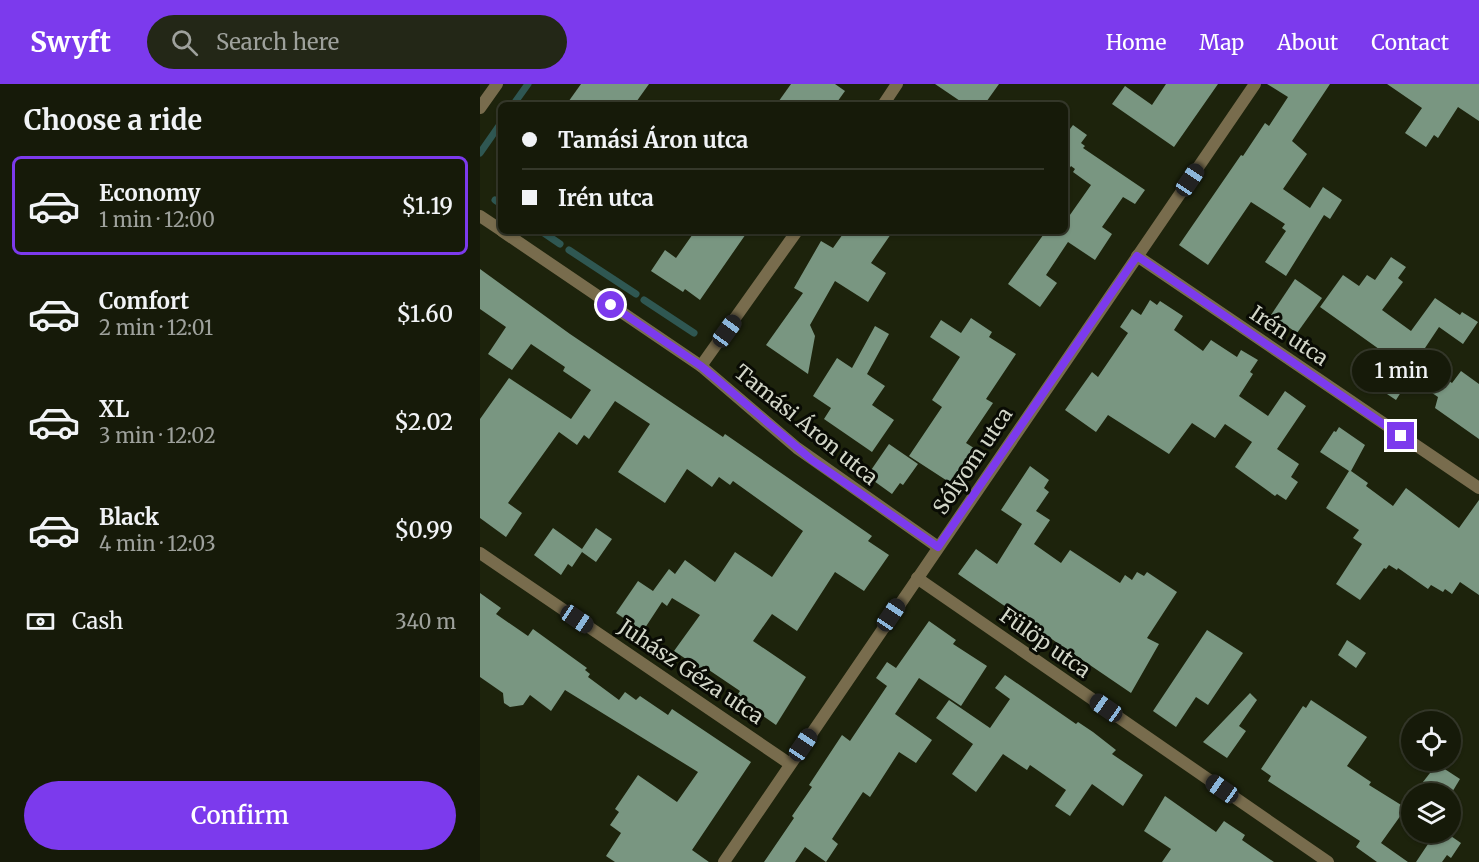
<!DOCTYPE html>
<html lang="en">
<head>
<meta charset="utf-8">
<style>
  :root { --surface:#161a09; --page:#232717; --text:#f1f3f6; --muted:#9ea19c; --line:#35382a; --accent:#7c3aed }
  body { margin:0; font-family:Merriweather,serif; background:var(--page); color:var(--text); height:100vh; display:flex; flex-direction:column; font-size:22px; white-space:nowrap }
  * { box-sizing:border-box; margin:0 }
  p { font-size:20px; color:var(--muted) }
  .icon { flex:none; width:33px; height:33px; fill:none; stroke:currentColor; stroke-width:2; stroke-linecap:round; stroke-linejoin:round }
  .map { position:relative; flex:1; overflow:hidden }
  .drawer { display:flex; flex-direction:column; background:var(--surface); width:480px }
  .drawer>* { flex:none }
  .banner { position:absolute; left:18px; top:18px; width:570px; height:132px; border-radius:9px; box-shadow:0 2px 4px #0004,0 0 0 2px var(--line); display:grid; align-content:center; height:132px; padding:0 24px; background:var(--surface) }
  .fabs { position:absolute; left:921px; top:627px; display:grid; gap:12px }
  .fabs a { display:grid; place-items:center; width:60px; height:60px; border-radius:50%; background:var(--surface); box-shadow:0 2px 4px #0004,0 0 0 2px var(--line); font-size:30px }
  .end { position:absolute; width:27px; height:27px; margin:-14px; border:8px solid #7c3aed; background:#fff; box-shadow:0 0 0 3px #fff }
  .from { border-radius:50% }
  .bubble { position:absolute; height:42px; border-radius:21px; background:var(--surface); box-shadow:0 2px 4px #0004,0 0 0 2px var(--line); font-size:20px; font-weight:600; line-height:42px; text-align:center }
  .car { position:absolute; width:18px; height:36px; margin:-18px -9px; border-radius:8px; box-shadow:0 0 4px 2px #0007; background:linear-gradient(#222 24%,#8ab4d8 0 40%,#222 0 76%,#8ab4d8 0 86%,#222 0) }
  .banner b { display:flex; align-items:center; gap:21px; height:57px; font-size:22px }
  .banner b+b { border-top:2px solid var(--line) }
  .banner i { width:15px; height:15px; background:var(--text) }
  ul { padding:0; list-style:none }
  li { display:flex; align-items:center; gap:18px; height:99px; margin:0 12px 9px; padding:0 12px; border:3px solid transparent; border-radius:9px }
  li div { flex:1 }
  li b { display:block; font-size:22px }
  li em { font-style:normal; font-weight:600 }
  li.current { border-color:var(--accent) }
  li>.icon { width:54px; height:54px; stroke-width:1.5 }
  h2 { padding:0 24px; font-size:27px; line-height:72px }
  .pay { display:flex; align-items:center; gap:15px; height:66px; padding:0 24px; font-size:22px }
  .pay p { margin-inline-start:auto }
  .button { display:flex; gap:12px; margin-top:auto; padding:12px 24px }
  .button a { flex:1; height:69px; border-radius:36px; background:var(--accent); color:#fff; font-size:24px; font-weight:600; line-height:69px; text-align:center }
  header { display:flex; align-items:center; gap:36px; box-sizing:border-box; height:84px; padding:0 30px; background:var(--accent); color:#fff }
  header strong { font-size:28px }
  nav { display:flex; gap:33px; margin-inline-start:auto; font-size:21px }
  .search { width:420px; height:54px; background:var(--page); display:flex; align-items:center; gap:15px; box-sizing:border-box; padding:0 21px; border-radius:33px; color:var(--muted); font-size:22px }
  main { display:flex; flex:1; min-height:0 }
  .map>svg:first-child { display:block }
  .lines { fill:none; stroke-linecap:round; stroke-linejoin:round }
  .stream { stroke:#2f5752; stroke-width:7 }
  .building { fill:#799681 }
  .street { stroke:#786c4d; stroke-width:12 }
  .route { stroke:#7c3aed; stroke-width:8 }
  .labels { text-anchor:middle; stroke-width:6; stroke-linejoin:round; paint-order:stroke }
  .street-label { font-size:21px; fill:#d2d6c8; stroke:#090b04 }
</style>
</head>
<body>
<header>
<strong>Swyft</strong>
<div class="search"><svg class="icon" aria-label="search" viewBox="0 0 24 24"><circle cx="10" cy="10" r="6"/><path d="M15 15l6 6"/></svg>Search here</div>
<nav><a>Home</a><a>Map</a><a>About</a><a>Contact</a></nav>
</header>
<main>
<section class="drawer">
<h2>Choose a ride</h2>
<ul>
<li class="current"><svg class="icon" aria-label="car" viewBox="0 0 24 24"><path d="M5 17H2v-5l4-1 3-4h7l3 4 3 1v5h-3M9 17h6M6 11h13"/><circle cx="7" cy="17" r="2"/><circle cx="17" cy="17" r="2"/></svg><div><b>Economy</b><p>1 min · 12:00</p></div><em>$1.19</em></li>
<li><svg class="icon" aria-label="car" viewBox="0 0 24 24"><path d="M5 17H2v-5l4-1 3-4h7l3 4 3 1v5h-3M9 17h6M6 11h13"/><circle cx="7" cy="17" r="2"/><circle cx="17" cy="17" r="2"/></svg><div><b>Comfort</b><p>2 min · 12:01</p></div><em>$1.60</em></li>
<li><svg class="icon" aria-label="car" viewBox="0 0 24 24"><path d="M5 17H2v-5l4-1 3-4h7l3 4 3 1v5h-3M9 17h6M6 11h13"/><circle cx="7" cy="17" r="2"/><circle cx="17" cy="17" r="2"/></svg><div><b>XL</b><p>3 min · 12:02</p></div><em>$2.02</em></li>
<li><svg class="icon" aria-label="car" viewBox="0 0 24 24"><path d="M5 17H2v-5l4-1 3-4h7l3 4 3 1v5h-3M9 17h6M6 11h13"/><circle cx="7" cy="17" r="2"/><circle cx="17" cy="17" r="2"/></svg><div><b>Black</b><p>4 min · 12:03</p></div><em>$0.99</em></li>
</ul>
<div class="pay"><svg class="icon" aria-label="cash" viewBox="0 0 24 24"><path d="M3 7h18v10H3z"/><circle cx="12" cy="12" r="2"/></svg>Cash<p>340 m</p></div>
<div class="button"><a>Confirm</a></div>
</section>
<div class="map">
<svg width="999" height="778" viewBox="0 0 999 778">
  <rect width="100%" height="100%" fill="#1d230c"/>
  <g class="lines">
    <g class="stream">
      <polyline points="33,21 48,0"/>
      <polyline points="0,69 21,39"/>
      <polyline points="15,116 21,120"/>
      <polyline points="61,147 80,160"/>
      <polyline points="89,166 156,210"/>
      <polyline points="164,216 214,249"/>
    </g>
  </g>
  <g class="building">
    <polygon points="101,0 169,0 154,21 86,21"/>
    <polygon points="311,0 355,0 365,7 355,21 296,21"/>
    <polygon points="455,0 519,0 504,21 486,21"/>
    <polygon points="686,0 738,0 694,63 632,20 645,2 672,21"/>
    <polygon points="787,0 850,0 812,57 827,70 803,105 830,124 843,103 862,116 850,135 844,131 806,192 785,178 806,147 802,144 805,140 771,118 728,181 699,161 761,71 763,72 785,39 789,42 808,13"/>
    <polygon points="907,0 999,0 999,37 978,23 958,54 954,51 946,63 925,49 942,24"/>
    <polygon points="593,41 607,51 601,59 605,62 603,64 665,106 655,120 643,113 622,143 632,150 615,176 588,158 566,191 577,199 560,223 528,200 566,147 585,147 585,138 611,101 593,88 595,85 591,82 585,91 585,48 587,49"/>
    <polygon points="215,147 268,147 220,216 205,205 203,208 171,187 185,166 196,174"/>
    <polygon points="365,147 413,147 391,179 406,189 388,218 355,197 330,241 335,252 328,290 286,261 323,209 314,204 341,157 353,164"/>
    <polygon points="911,173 926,183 918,194 923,198 902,226 931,247 955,214 980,231 982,228 998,238 983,260 959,243 937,276 972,299 981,287 999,300 999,355 955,324 958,313 930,294 916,316 895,302 913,275 840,223 863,191 879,202 887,191 895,196"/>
    <polygon points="0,185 90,250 243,353 245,350 392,452 388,457 409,471 384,507 355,488 317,547 292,530 273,557 326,593 296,641 256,613 260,607 223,582 221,585 194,567 220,531 192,514 187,522 182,518 163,547 136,529 158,497 173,507 189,485 195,490 205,476 235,498 255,468 292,493 323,447 253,397 250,401 239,393 232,403 207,385 185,419 138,388 170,340 135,317 109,355 104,351 97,361 79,348 28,419 42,429 26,453 0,434 0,335 29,294 91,335 111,306 83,287 85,283 51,260 32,286 8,270 26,243 0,225"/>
    <polygon points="815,195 842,214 817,249 791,231"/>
    <polygon points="670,216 677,221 680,217 703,232 694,246 723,267 731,256 757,273 761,266 778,276 770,288 773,290 759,312 788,332 805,307 826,322 797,365 819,380 811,393 818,398 806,416 797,410 795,412 755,383 772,358 745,340 735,354 712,339 689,370 628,331 616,348 585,326 612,288 618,293 648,249 640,243 652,225 661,231"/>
    <polygon points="491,234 512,248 509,253 536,270 506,315 513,319 486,359 497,366 472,400 429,372 462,323 452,316 480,273 450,253 461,236 481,249"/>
    <polygon points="395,242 409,250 387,290 405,302 392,321 414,336 392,368 344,335 351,324 333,312 357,274 372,284"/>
    <polygon points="859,343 885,361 871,387 888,399 886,402 913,422 926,404 979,444 999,416 999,511 980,498 972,510 965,505 963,508 951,501 948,505 918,484 917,486 909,481 906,485 904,484 880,516 856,500 882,460 873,454 879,446 846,424 869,387 840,368 854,347 856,348"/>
    <polygon points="409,360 438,380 423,401 420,399 412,410 387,392"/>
    <polygon points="550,382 569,396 564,404 569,408 556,427 570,436 554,460 581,479 590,466 640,499 645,491 652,496 657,488 664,492 667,488 697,508 667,554 679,560 651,609 554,543 551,548 524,532 529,525 478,490 496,465 517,480 542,440 521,426"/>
    <polygon points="73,444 102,465 116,444 132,455 116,478 102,468 92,483 88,480 81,491 54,471"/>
    <polygon points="0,509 21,524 16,530 48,552 53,545 107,584 105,586 110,590 108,593 139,616 145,608 156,616 160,612 188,631 192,625 271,678 212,766 229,778 135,778 126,772 141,749 130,741 139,728 135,725 158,691 197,718 218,688 85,606 71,627 50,611 43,621 30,623 24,619 23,609 0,593"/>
    <polygon points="449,537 476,556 473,560 507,582 481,622 439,594 415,630 452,656 436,679 419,668 390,713 383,708 352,755 358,760 346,778 325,763 315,778 284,778 314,734 312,732 332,703 329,701 362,651 370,657 407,602 396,594 407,578 416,584"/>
    <polygon points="727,546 763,569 728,621 716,613 696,643 673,627"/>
    <polygon points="867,556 886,569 876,584 858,571"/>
    <polygon points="525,591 596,640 598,638 613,648 636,666 632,670 663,691 643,722 612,700 590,732 575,722 586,706 550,681 547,686 523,670 496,708 472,690 493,660 456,634 469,616 510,644 530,615 515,604"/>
    <polygon points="770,609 777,616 759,642 766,647 747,674 723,658"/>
    <polygon points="831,616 887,653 867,682 891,698 889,701 926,724 901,759 928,778 897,778 876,763 880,757 788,697 791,692 781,685 823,622 826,624"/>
    <polygon points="957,680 980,695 971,710 958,710 943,698"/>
    <polygon points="685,712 736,748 744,737 765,751 762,756 794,778 682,778 691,765 664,747"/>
    <polygon points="956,748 965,748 981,759 971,774 967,771 962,778 936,778"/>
  </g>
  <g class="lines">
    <g class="street">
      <polyline points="403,21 417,0"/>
      <polyline points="0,24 17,0"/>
      <polyline points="0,132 21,146"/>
      <polyline points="22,147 221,282 317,364 458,463"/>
      <polyline points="657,172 999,404"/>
      <polyline points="221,282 317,147"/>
      <polyline points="0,469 310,680"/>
      <polyline points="437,494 848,778"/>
      <polyline points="244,778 775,0"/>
    </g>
  </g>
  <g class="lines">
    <polyline class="route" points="131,221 221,282 332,376 458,463 657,172 921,352"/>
  </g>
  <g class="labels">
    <g class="street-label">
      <text transform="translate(809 252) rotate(34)" y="7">Irén utca</text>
      <text transform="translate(326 341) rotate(39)" y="7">Tamási Áron utca</text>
      <text transform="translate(493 377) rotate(-56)" y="7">Sólyom utca</text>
      <text transform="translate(565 559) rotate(35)" y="7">Fülöp utca</text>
      <text transform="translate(211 588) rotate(34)" y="7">Juhász Géza utca</text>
    </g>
  </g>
</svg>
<div class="fabs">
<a><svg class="icon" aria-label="locate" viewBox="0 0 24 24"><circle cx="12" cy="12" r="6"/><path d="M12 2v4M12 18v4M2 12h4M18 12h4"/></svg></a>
<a><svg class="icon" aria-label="layers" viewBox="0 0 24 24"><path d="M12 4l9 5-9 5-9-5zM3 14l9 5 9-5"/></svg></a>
</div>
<i class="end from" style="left:131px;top:221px"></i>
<i class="end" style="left:921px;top:352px"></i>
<div class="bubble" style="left:872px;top:266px;width:99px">1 min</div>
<i class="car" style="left:710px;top:96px;rotate:34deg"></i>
<i class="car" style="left:247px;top:247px;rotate:36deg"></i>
<i class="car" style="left:411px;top:531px;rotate:34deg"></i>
<i class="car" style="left:97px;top:535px;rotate:124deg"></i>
<i class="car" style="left:626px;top:624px;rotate:305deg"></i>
<i class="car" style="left:323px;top:661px;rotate:34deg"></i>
<i class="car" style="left:742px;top:705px;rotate:305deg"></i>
<div class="banner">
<b><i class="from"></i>Tamási Áron utca</b>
<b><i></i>Irén utca</b>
</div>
</div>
</main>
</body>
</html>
